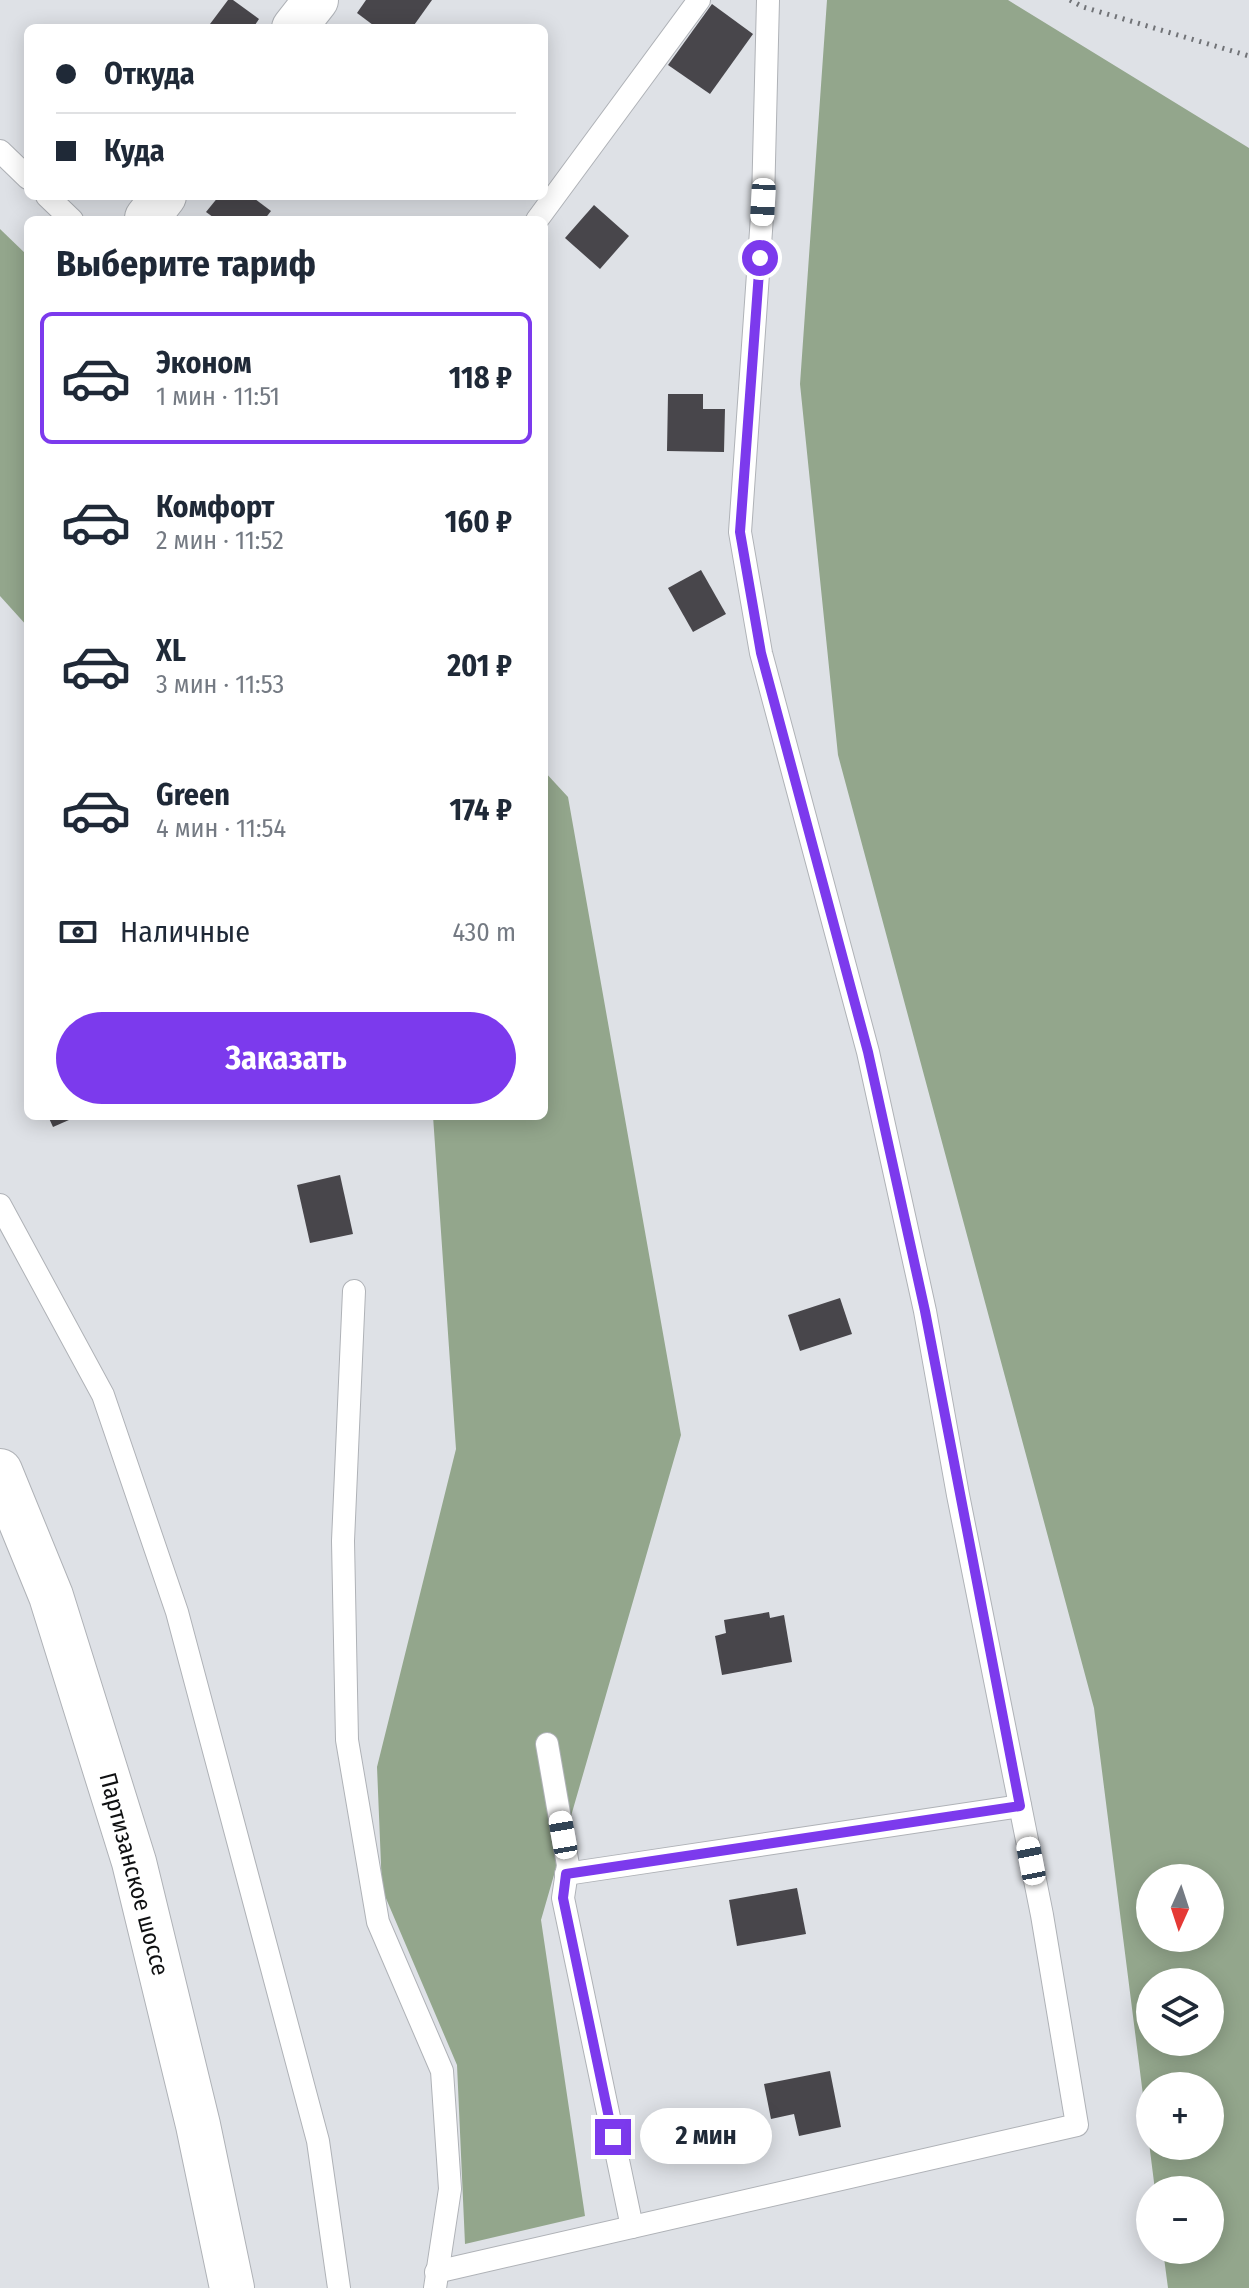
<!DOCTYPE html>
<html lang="ru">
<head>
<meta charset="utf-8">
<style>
  :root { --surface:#fff; --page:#f2f2f3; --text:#1f2937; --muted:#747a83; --line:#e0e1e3; --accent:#7c3aed }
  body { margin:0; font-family:"Fira Sans Condensed",sans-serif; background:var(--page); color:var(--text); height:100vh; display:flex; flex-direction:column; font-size:30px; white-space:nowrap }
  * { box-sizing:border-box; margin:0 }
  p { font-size:26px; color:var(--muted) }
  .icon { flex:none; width:44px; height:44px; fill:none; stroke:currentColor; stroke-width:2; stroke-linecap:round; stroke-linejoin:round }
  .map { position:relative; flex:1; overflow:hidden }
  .panel { position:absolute; left:24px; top:216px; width:524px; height:904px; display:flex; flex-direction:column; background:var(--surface); border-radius:12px; box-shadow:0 4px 20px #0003 }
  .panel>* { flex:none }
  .hud { position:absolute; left:24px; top:24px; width:524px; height:176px; border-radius:12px; box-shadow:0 4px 20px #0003; display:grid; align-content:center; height:176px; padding:0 32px; background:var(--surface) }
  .needle { width:52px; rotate:183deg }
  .tools { position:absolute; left:1136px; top:1864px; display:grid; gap:16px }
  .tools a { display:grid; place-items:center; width:88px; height:88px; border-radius:50%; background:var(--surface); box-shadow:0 4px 20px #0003; font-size:40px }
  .end { position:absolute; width:36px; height:36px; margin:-18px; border:10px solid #7c3aed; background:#fff; box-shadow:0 0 0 4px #fff }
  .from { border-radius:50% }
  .bubble { position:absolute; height:56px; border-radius:28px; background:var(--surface); box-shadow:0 4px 20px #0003; font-size:26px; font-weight:700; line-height:56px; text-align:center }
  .car { position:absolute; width:24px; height:48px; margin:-24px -12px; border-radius:10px; box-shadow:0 0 6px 2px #0007; background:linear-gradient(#fff 24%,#345 0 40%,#fff 0 76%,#345 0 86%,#fff 0) }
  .hud b { display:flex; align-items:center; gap:28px; height:76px; font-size:30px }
  .hud b+b { border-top:2px solid var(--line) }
  .hud i { width:20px; height:20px; background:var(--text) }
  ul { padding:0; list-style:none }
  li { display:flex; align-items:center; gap:24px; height:132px; margin:0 16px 12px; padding:0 16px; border:4px solid transparent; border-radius:12px }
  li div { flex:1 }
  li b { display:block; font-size:30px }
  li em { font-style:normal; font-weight:700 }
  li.active { border-color:var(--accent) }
  li>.icon { width:72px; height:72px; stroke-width:1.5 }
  h2 { padding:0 32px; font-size:36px; line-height:96px }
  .pay { display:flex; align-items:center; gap:20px; height:88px; padding:0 32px; font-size:30px }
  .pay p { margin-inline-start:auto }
  .button { display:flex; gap:16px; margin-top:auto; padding:16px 32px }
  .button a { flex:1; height:92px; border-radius:48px; background:var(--accent); color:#fff; font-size:32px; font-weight:700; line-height:92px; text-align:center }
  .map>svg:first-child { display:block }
  .forest { fill:#93a68c; fill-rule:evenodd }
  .building { fill:#48464b }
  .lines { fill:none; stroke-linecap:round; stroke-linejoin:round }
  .service-casing { stroke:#afb2b7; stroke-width:24 }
  .minor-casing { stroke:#afb2b7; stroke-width:46 }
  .secondary-casing { stroke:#afb2b7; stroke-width:46 }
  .path { stroke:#717377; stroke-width:5; stroke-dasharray:2 6; stroke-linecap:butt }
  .service { stroke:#fff; stroke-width:22 }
  .minor { stroke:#fff; stroke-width:44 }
  .secondary { stroke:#fff; stroke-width:44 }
  .route { stroke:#7c3aed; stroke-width:10 }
  .labels { text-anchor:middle; stroke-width:8; stroke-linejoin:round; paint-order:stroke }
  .street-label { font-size:24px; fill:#0f1012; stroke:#fff }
</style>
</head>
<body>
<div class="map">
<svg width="1249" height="2288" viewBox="0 0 1249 2288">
  <rect width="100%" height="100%" fill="#dee1e6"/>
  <g class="forest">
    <path d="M827 0H1008L1249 148V2288H1168L1163 2250H1210V2190H1155L1094 1708 838 755 800 384ZM1150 1878H1210V1938H1150ZM1150 1982H1210V2042H1150ZM1150 2086H1210V2146H1150Z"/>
    <polygon points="0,229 28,256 28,627 0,596"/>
    <polygon points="544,771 568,797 681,1435 541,1920 585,2216 465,2244 457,2065 382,1889 377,1767 456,1449 433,1116 544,1116"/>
  </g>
  <g class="building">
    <polygon points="228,0 233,0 259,19 253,28 207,28"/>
    <polygon points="366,0 432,0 412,28 377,28 357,13"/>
    <polygon points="712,4 753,34 710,94 668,65"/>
    <polygon points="219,196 251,196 271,211 264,220 217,220 206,212"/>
    <polygon points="594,205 629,236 600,269 565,238"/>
    <polygon points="668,394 703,394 703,409 725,409 724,452 667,451"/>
    <polygon points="701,570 726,614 693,632 668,588"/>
    <polygon points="48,1116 78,1116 53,1127"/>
    <polygon points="340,1175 353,1234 310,1243 297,1185"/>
    <polygon points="840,1298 852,1334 800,1351 788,1315"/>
    <polygon points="769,1612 770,1618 784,1615 792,1662 722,1675 715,1636 726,1633 724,1620"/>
    <polygon points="797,1888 806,1934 737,1946 729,1900"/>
    <polygon points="830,2071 841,2127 799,2136 794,2114 771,2119 764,2084"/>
  </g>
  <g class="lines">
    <defs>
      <g id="service">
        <polyline points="0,151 28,178"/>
        <polyline points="47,196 72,220"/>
        <polyline points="537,220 699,0"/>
        <polyline points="0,1205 103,1395 177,1612 318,2141 339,2288"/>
        <polyline points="354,1291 343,1541 347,1740 378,1922 442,2071 450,2189 435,2288"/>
        <polyline points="547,1744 568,1865 563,1898 632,2227"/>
        <polyline points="566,1874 1020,1806"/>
        <polyline points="436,2272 1077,2125 1042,1915 958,1495 925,1311 868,1052 761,653 740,532 763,202 768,0"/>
      </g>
      <g id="minor">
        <polyline points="294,28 316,0"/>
        <polyline points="147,218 164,196"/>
      </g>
      <polyline id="secondary" points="0,1471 51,1596 134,1862 198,2125 232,2288"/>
    </defs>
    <use href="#service" class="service-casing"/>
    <use href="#minor" class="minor-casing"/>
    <use href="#secondary" class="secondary-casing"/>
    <polyline class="path" points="1070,0 1083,7 1249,56"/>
    <use href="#service" class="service"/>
    <use href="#minor" class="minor"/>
    <use href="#secondary" class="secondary"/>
  </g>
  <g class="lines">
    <polyline class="route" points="613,2137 563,1898 566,1874 1020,1806 925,1311 868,1052 761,653 740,532 760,258"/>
  </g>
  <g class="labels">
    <g class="street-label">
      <text transform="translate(134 1874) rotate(75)" y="8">Партизанское шоссе</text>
    </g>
  </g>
</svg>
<div class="tools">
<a><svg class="needle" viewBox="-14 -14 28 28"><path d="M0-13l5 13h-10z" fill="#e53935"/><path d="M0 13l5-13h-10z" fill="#747a83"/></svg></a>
<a><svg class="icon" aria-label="layers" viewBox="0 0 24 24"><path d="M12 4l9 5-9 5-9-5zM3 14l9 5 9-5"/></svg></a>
<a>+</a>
<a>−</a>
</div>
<i class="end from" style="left:760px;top:258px"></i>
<i class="end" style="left:613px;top:2137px"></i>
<div class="bubble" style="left:640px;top:2108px;width:132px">2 мин</div>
<i class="car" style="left:763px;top:202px;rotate:183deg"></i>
<i class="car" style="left:563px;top:1835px;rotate:350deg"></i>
<i class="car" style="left:1031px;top:1861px;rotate:349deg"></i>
<div class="hud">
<b><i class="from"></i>Откуда</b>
<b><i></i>Куда</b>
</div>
<section class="panel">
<h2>Выберите тариф</h2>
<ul>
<li class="active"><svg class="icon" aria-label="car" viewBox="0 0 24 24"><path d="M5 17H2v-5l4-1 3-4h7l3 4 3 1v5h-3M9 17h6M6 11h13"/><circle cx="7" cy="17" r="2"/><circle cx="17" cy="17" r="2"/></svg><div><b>Эконом</b><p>1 мин · 11:51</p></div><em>118 ₽</em></li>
<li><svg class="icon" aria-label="car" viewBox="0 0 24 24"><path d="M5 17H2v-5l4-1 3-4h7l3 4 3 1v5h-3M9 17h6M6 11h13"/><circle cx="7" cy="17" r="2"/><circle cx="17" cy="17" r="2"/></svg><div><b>Комфорт</b><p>2 мин · 11:52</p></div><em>160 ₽</em></li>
<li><svg class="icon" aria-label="car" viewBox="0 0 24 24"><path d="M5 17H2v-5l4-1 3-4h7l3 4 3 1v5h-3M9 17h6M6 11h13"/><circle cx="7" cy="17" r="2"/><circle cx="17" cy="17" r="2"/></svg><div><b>XL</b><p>3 мин · 11:53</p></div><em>201 ₽</em></li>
<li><svg class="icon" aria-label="car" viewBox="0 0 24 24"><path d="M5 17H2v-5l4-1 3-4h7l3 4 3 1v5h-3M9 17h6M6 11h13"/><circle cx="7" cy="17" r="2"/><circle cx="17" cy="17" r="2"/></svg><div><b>Green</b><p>4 мин · 11:54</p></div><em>174 ₽</em></li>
</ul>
<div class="pay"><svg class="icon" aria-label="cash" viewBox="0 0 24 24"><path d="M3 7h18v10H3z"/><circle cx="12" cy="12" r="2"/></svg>Наличные<p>430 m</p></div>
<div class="button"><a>Заказать</a></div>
</section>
</div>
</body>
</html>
